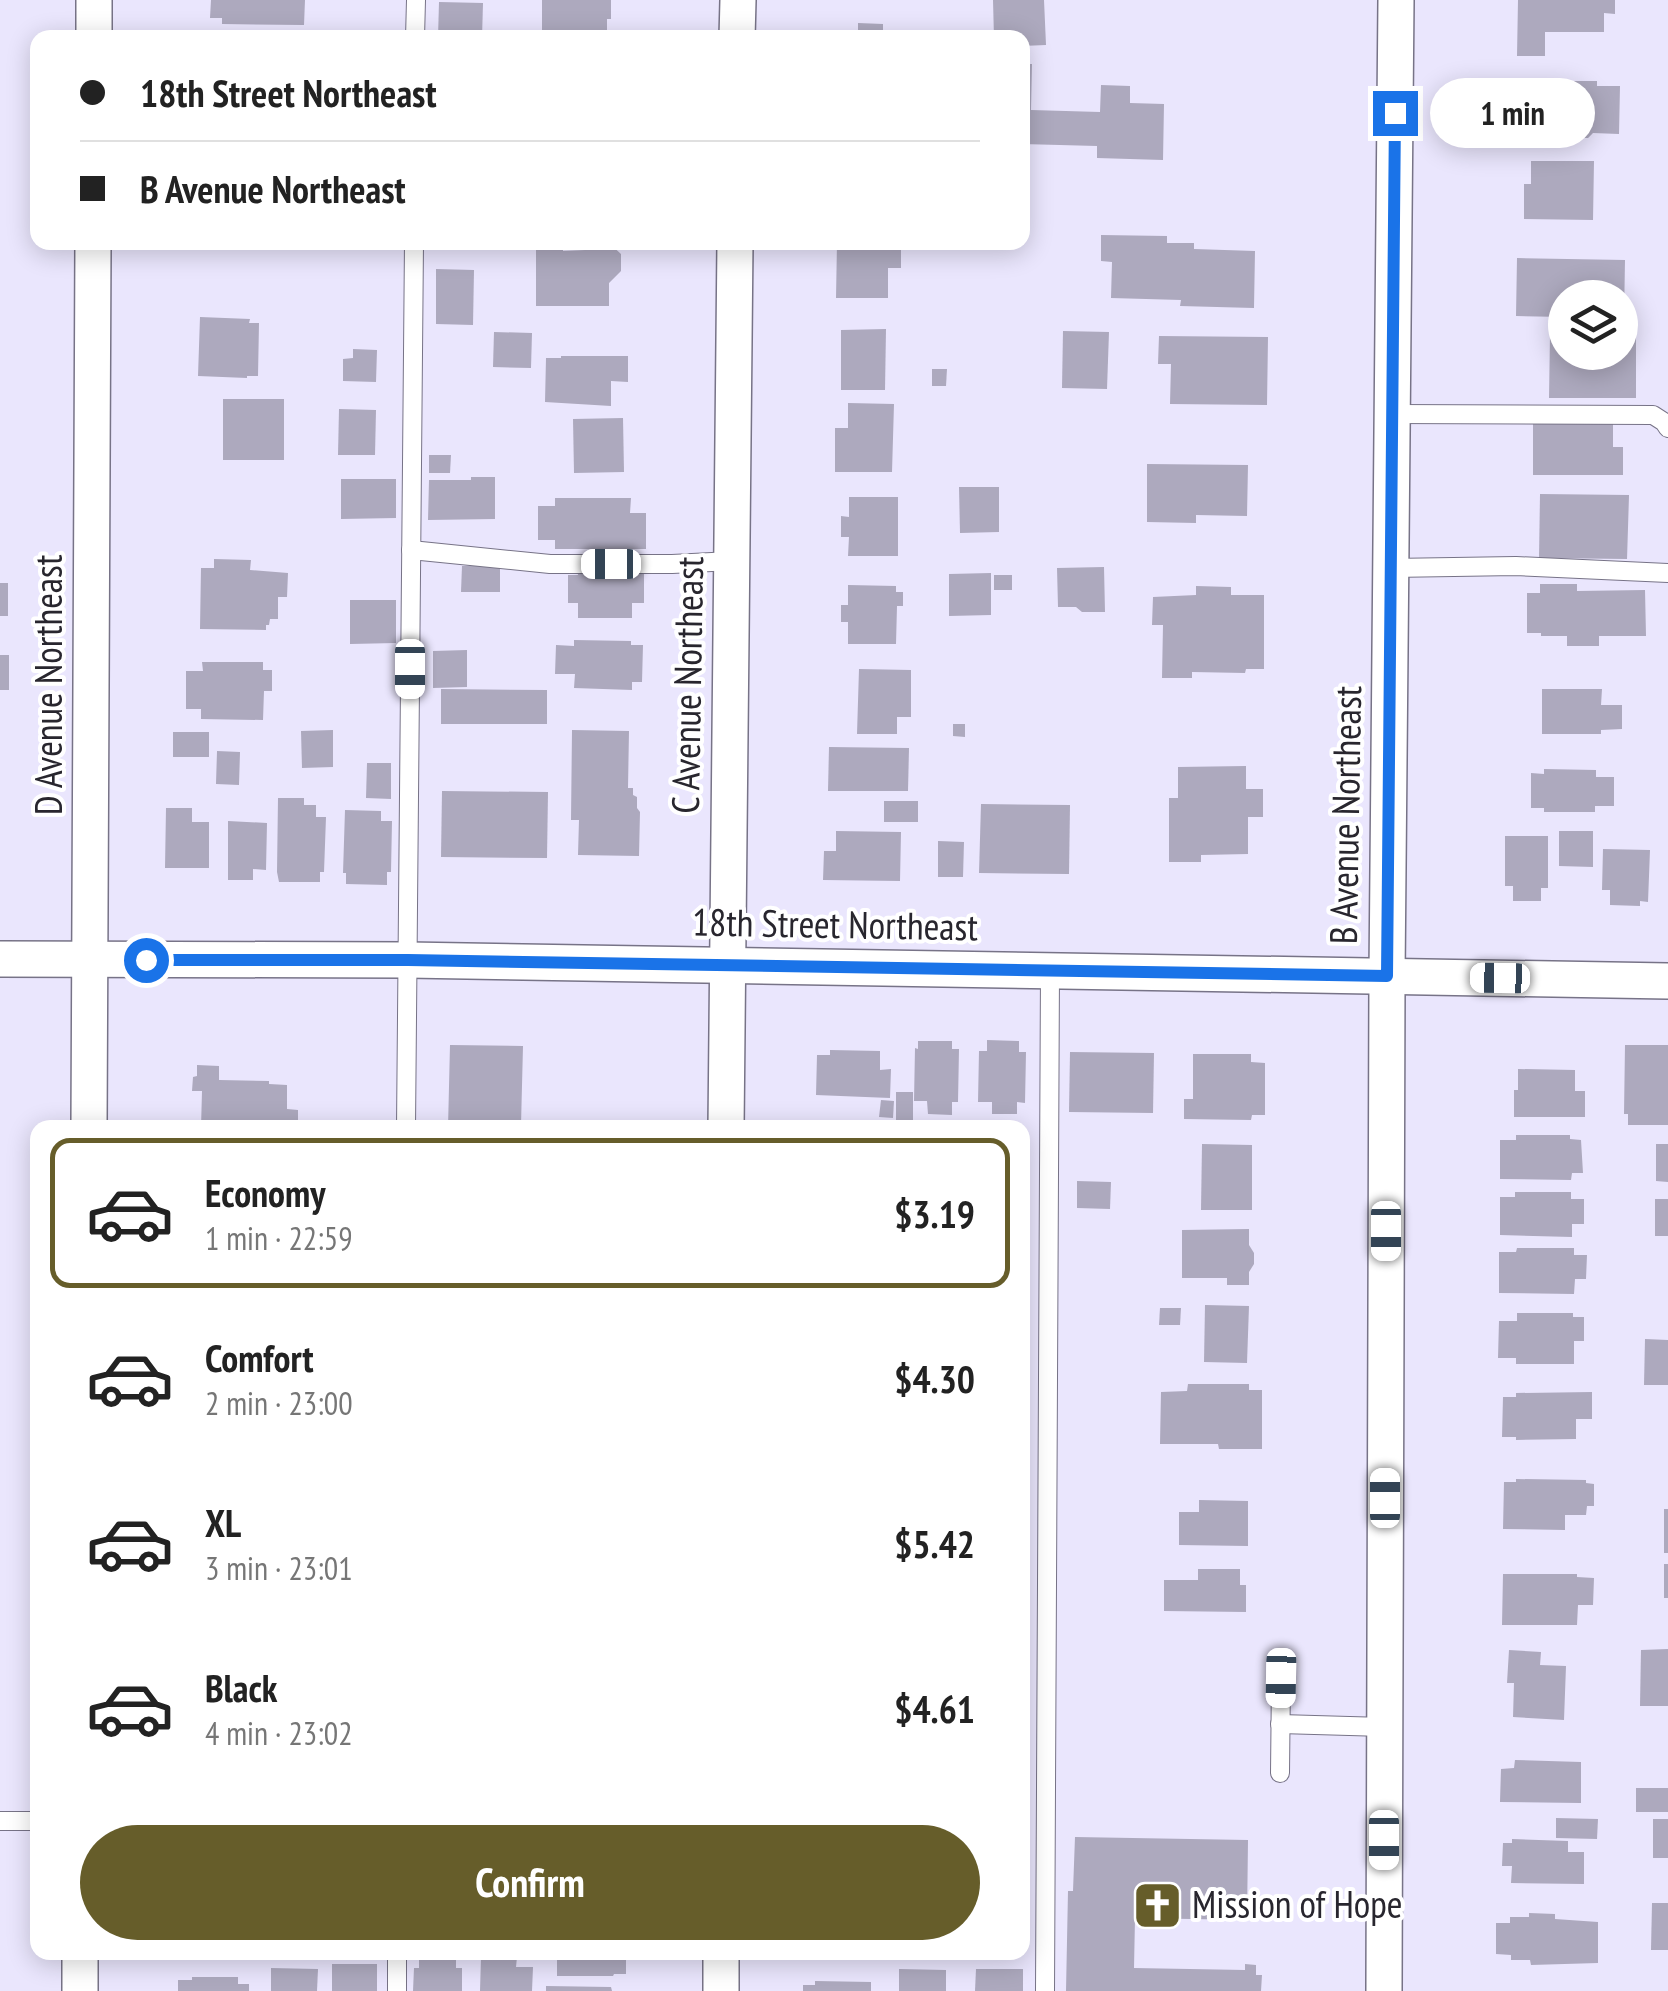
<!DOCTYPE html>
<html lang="en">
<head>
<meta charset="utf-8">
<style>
  :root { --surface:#fff; --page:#f2f2f2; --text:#222; --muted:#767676; --line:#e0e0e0; --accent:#665d2a }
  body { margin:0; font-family:"PT Sans Narrow",sans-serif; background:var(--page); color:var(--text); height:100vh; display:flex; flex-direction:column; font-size:38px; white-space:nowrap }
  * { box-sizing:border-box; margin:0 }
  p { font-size:32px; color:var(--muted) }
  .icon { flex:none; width:55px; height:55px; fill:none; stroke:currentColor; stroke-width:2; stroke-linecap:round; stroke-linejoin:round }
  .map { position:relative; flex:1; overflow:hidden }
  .sheet { position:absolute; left:30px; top:1120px; width:1000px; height:840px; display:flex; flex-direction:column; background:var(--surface); border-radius:20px; box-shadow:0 5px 25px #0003 }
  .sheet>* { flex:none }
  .top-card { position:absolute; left:30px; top:30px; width:1000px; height:220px; border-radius:20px; box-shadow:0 5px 25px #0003; display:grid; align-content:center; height:220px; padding:0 50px; background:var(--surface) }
  .controls { position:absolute; left:1548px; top:280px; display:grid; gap:20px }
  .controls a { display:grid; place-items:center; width:90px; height:90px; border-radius:50%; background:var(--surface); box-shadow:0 5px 25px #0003; font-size:50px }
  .end { position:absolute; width:45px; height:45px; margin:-22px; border:12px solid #1a73e8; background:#fff; box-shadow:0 0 0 5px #fff }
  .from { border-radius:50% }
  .bubble { position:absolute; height:70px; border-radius:35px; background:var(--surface); box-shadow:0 5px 25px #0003; font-size:32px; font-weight:800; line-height:70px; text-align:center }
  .car { position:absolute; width:30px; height:60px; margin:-30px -15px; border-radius:12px; box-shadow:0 0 8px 2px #0007; background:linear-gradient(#fff 24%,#345 0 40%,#fff 0 76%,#345 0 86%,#fff 0) }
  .top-card b { display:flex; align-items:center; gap:35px; height:95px; font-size:38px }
  .top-card b+b { border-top:2px solid var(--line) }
  .top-card i { width:25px; height:25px; background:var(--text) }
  ul { padding:18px 0 0; list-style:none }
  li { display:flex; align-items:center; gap:30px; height:150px; margin:0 20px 15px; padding:0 30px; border:5px solid transparent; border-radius:20px }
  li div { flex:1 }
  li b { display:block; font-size:38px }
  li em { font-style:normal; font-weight:800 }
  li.active { border-color:var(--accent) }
  li>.icon { width:90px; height:90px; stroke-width:1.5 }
  .primary-button { display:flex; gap:20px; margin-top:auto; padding:20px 50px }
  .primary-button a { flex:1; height:115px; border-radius:60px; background:var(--accent); color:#fff; font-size:40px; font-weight:800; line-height:115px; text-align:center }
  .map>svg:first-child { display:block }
  .building { fill:#ada9be }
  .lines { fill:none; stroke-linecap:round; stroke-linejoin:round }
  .service-casing { stroke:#777387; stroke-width:20 }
  .minor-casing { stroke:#777387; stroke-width:38 }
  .service { stroke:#fff; stroke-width:18 }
  .minor { stroke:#fff; stroke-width:35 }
  .route { stroke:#1a73e8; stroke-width:12 }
  .labels { text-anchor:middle; stroke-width:8; stroke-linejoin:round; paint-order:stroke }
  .street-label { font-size:38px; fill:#28262e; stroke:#fff }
  .poi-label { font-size:38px; fill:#28262e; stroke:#fff; text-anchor:start }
</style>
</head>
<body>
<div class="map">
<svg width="1668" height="1991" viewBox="0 0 1668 1991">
  <rect width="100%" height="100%" fill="#eae6fd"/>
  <g class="building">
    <polygon points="211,0 305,0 304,25 222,24 222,18 210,18"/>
    <polygon points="542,0 611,0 611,19 607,19 607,33 542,33"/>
    <polygon points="993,0 1044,0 1046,45 1022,46 1022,38 994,38"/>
    <polygon points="1518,0 1615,0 1615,14 1604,13 1604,32 1545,32 1545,56 1517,56"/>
    <polygon points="439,2 483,3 482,38 438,38"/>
    <polygon points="858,23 883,24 883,38 858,38"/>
    <polygon points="1022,64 1032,64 1031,110 1100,112 1101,85 1130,86 1130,103 1164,104 1163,160 1097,158 1097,146 1022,144"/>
    <polygon points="1567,81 1597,81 1597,86 1620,86 1619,134 1593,133 1588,138 1577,138 1569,131 1543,131 1543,90 1567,91"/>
    <polygon points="1531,161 1594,161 1593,220 1524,219 1524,184 1531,184"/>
    <polygon points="1101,235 1167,236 1167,243 1194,243 1194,249 1255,251 1254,308 1180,306 1181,300 1111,298 1112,262 1101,261"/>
    <polygon points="901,242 901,268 888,268 888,298 836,298 837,243"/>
    <polygon points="591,243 609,243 621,254 621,271 609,283 609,306 536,306 536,247 563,247 563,251 585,250"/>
    <polygon points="1517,258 1625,260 1624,318 1620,318 1620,298 1565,298 1565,317 1516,316"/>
    <polygon points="436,269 474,270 473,325 436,324"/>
    <polygon points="200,317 250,319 249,323 259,323 258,376 247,376 247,378 198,376"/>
    <polygon points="886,329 885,390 841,390 841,330"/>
    <polygon points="1063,331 1109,332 1107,389 1062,388"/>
    <polygon points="494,332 532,333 531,368 493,367"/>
    <polygon points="1550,335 1565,335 1565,352 1620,352 1620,335 1636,335 1636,398 1549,398"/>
    <polygon points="1159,336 1268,337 1267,405 1170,404 1171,364 1158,364"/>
    <polygon points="353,349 377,350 376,382 343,381 343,359 353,358"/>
    <polygon points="561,356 628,356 628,382 611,381 611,406 545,402 546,358 561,358"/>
    <polygon points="932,369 947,369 946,386 932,386"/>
    <rect x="223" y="399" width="61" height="61"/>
    <polygon points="848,403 894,404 892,472 835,472 835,428 848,428"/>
    <polygon points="339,409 376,410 375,455 338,455"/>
    <polygon points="623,418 624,472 574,473 573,419"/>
    <polygon points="1613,421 1613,447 1623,447 1623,475 1533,475 1533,422"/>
    <polygon points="429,455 451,455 450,473 429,473"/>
    <polygon points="1147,464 1248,465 1247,516 1196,515 1196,523 1147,522"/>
    <polygon points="471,477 495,477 495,519 428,520 429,480 471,480"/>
    <polygon points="341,479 396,479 396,518 341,519"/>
    <polygon points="959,487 999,487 999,532 960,533"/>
    <polygon points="1540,494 1629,495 1627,559 1539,558"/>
    <polygon points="849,497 898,497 898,556 848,556 849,537 841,537 841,516 849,517"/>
    <polygon points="555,498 631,498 630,513 646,513 646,549 555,549 555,540 538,540 538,506 555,506"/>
    <polygon points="214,559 251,560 250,570 288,573 287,597 278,597 278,619 270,619 269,625 266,625 266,630 200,629 201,568 214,568"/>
    <polygon points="462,566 500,566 500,592 461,592"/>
    <polygon points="577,567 644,568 644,603 632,603 632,618 578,618 578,603 568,603 568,575 578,575"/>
    <polygon points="1104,567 1105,612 1082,612 1076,607 1058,607 1057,568"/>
    <polygon points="991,573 991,615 949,616 949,574"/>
    <rect x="994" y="575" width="18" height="15"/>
    <rect x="0" y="583" width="8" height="33"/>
    <polygon points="1540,584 1577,584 1577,591 1645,590 1646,636 1599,636 1599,646 1567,646 1567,636 1541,636 1541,633 1527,633 1527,593 1540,593"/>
    <polygon points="848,585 896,586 896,592 903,592 903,606 897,606 896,644 848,644 848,622 841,622 841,605 848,605"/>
    <polygon points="1196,586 1231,587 1231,595 1264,595 1264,669 1246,669 1245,673 1192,672 1192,678 1162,678 1163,625 1152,625 1153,597 1196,595"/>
    <polygon points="350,600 396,600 396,643 350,644"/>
    <polygon points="574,640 631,641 631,645 643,645 642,682 632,682 632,690 574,688 575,674 555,674 556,645 574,646"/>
    <polygon points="467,650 467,687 433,688 433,651"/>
    <rect x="0" y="655" width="9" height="35"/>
    <polygon points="202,662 263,662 263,670 272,670 272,691 264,691 263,720 201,719 201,709 186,709 186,671 203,671"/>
    <polygon points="859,669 911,670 911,717 897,717 897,734 857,734"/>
    <polygon points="441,689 547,690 547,724 441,724"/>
    <polygon points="1542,689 1602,689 1601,705 1622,705 1622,729 1601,730 1601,734 1542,734"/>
    <polygon points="953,724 965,724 965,737 953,736"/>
    <polygon points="333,730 333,767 302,768 301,731"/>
    <polygon points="572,730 629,731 628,788 633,788 633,795 637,797 637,808 640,812 639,856 578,855 579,820 571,820"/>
    <rect x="173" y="732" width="36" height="25"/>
    <polygon points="829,747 909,748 908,791 828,791"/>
    <polygon points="217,751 240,752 239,785 216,784"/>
    <polygon points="367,763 391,763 391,799 366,798"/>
    <polygon points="1246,766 1246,789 1263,789 1263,817 1248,817 1248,854 1201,855 1201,862 1169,862 1169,798 1178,798 1178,767"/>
    <polygon points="1544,769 1596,770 1596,777 1614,777 1614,806 1595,806 1595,812 1544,812 1544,808 1531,808 1531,773 1544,774"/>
    <polygon points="442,791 548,792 547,858 441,857"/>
    <polygon points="278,798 304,798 304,805 316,805 316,817 326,817 324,872 320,872 320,882 279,882 277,872"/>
    <rect x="884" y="801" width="34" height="21"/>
    <polygon points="981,804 1070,805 1069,874 979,873"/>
    <polygon points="166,808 192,808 192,822 209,822 209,868 165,868"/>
    <polygon points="345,810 381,811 381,821 392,821 391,872 387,872 387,885 346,884 346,873 343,873"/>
    <polygon points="228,821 267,823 266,870 253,869 253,880 228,880"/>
    <polygon points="836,831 901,832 900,881 823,880 824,851 836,851"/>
    <polygon points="1559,831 1593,831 1593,867 1559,866"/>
    <polygon points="1505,836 1548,836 1548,888 1541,888 1541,901 1513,901 1513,886 1505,886"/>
    <polygon points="938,841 964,842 963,877 938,877"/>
    <polygon points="1603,849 1650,850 1648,902 1640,901 1640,906 1610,905 1610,890 1602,890"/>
    <polygon points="987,1040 1019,1041 1019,1052 1026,1052 1025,1103 1017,1102 1017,1114 992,1114 992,1102 978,1102 979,1051 987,1051"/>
    <polygon points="918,1041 952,1041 952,1049 959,1049 958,1102 952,1102 952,1115 928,1114 927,1101 914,1101 915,1048 918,1049"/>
    <polygon points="450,1045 523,1046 521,1125 498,1124 498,1128 448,1128"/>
    <polygon points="1625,1045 1668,1045 1668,1125 1628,1125 1628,1114 1624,1114"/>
    <polygon points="830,1050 880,1051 880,1070 891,1069 890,1098 816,1095 817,1055 830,1055"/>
    <polygon points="1070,1052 1154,1053 1153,1113 1069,1112"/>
    <polygon points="1193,1054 1251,1054 1251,1062 1265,1063 1265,1115 1252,1115 1251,1120 1184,1119 1184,1099 1193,1099"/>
    <polygon points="197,1065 219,1066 219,1080 269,1081 269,1084 287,1085 287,1109 298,1110 298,1128 201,1128 202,1091 192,1091 193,1077 197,1076"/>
    <polygon points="1518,1069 1575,1070 1575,1091 1585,1091 1585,1117 1514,1117 1514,1090 1518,1090"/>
    <rect x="896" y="1092" width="17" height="30"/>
    <polygon points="881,1100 894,1101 893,1118 879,1117"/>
    <polygon points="885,1123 884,1128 825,1128 825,1124"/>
    <polygon points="1516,1135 1570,1135 1570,1139 1581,1140 1583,1173 1572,1173 1571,1180 1500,1179 1500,1140 1516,1140"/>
    <polygon points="1202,1144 1252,1145 1252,1210 1201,1210"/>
    <polygon points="1656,1144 1668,1144 1668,1182 1656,1181"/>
    <polygon points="1077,1181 1111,1182 1110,1209 1077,1208"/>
    <polygon points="1515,1192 1571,1192 1571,1199 1584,1199 1584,1224 1572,1224 1572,1237 1500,1235 1500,1197 1515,1197"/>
    <rect x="1655" y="1199" width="13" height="37"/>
    <polygon points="1249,1229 1249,1245 1254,1253 1254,1264 1249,1272 1249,1285 1227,1285 1227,1278 1182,1278 1182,1230"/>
    <polygon points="1517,1248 1574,1248 1574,1255 1587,1255 1586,1279 1575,1279 1574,1294 1499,1293 1499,1252 1516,1252"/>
    <polygon points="1205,1305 1249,1306 1247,1363 1204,1362"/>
    <polygon points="1160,1308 1181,1308 1180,1325 1159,1325"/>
    <polygon points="1517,1313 1573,1313 1573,1317 1584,1317 1584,1341 1574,1341 1574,1364 1516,1364 1516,1358 1498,1358 1499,1321 1517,1321"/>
    <polygon points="1645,1339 1668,1340 1668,1385 1644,1385"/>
    <polygon points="1188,1384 1249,1384 1249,1390 1262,1390 1262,1449 1219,1449 1218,1444 1160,1444 1161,1392 1187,1391"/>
    <polygon points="1592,1392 1592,1419 1576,1419 1576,1439 1516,1440 1516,1437 1502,1437 1503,1397 1516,1397 1516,1393"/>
    <polygon points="1516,1479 1586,1480 1586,1483 1594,1484 1594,1506 1587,1506 1586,1515 1565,1515 1565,1530 1503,1529 1504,1482 1516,1482"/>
    <polygon points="1199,1500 1248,1501 1248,1546 1179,1545 1179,1512 1199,1512"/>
    <rect x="1664" y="1509" width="4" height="44"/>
    <rect x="1664" y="1564" width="4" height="34"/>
    <polygon points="1198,1569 1240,1569 1240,1585 1246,1585 1246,1612 1164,1611 1164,1580 1198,1580"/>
    <polygon points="1503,1574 1577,1574 1577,1577 1594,1578 1593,1605 1578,1605 1577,1625 1502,1625"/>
    <polygon points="1668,1649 1668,1706 1640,1706 1641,1650"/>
    <polygon points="1509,1650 1541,1652 1540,1665 1566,1666 1564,1720 1513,1717 1514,1683 1507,1683"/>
    <polygon points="1515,1760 1581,1762 1581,1803 1500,1802 1501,1769 1514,1768"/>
    <rect x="1636" y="1788" width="32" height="24"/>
    <polygon points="1556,1818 1598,1819 1597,1839 1556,1838"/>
    <rect x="1653" y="1819" width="15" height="39"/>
    <polygon points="1075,1837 1248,1840 1247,1920 1135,1918 1134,1968 1245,1970 1245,1964 1256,1965 1256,1975 1262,1975 1261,1991 1066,1991 1068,1891 1073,1891"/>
    <polygon points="1512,1839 1568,1841 1568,1852 1584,1852 1584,1884 1511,1883 1512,1866 1502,1866 1503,1843 1512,1843"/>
    <polygon points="1652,1903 1668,1903 1668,1950 1651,1950"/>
    <polygon points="1529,1913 1555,1914 1555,1919 1598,1922 1598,1963 1531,1965 1530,1960 1511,1960 1511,1955 1496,1954 1496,1923 1510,1923 1510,1917 1529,1917"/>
    <polygon points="557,1952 626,1952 626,1974 614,1974 613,1976 557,1976"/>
    <polygon points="456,1955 456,1968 462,1968 462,1991 413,1991 414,1968 419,1968 419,1956"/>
    <polygon points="481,1957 517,1957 516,1967 533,1967 532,1991 480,1991"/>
    <rect x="332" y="1964" width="45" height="27"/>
    <polygon points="271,1968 318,1969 317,1991 271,1991"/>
    <polygon points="899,1969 946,1970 946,1991 899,1991"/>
    <polygon points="976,1969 1023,1969 1023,1991 975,1991"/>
    <polygon points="192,1977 238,1977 238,1984 249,1984 249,1991 178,1991 178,1980 192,1980"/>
    <polygon points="815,1981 871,1982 871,1991 803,1991 803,1985 815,1985"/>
    <polygon points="546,1986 611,1987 612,1991 546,1991"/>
  </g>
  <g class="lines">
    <defs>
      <g id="service">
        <polyline points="415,38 416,0"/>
        <polyline points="1392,414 1653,415 1664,422 1668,428"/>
        <polyline points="411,550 550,564 672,564 732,561"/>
        <polyline points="1391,568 1516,566 1668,573"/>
        <polyline points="406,1128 414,242"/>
        <polyline points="1280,1724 1384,1727"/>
        <polyline points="1280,1773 1281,1678"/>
        <polyline points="0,1821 38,1821"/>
        <polyline points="397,1991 397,1952"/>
        <polyline points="1045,1991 1050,971"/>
      </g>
      <g id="minor">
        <polyline points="94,38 94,0"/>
        <polyline points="737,38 738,0"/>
        <polyline points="0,959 408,960 1668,981"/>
        <polyline points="89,1128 93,242"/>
        <polyline points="726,1128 735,242"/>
        <polyline points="80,1991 80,1952"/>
        <polyline points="721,1991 721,1952"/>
        <polyline points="1384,1991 1387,976 1396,0"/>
      </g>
    </defs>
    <use href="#service" class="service-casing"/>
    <use href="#minor" class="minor-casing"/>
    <use href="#service" class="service"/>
    <use href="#minor" class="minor"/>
  </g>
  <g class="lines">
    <polyline class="route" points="146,960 408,960 1387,976 1395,113"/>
  </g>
  <defs>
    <symbol id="church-square" viewBox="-11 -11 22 22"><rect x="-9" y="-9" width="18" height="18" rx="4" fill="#665d2a" stroke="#fff"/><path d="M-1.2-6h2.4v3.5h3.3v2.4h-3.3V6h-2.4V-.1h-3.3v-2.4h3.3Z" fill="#fff"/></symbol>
  </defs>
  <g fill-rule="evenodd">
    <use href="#church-square" x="1130" y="1878" width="55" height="55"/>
  </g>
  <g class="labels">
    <g class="street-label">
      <text transform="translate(49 685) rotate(-90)" y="13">D Avenue Northeast</text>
      <text transform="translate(688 685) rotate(-89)" y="13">C Avenue Northeast</text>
      <text transform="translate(1346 815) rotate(-89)" y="13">B Avenue Northeast</text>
      <text transform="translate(835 925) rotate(1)" y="13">18th Street Northeast</text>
    </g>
    <g class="poi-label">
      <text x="1192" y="1918">Mission of Hope</text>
    </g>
  </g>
</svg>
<div class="controls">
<a><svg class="icon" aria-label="layers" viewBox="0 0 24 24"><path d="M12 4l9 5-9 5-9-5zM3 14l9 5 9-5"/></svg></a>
</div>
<i class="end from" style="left:146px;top:960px"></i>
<i class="end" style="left:1395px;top:113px"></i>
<div class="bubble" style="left:1430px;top:78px;width:165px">1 min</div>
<i class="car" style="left:611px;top:564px;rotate:270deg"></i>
<i class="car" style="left:410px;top:669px;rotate:180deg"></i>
<i class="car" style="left:1500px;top:978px;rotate:271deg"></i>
<i class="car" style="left:1386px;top:1231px;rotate:180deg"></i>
<i class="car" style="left:1385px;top:1498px;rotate:0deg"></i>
<i class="car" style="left:1281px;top:1678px;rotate:181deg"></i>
<i class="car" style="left:1384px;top:1840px;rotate:180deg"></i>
<div class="top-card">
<b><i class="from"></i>18th Street Northeast</b>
<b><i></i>B Avenue Northeast</b>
</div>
<section class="sheet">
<ul>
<li class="active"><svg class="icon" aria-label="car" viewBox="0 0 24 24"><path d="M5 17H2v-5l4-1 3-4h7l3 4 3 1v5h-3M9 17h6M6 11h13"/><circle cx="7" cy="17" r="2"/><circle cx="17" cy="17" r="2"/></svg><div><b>Economy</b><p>1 min · 22:59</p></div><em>$3.19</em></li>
<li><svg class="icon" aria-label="car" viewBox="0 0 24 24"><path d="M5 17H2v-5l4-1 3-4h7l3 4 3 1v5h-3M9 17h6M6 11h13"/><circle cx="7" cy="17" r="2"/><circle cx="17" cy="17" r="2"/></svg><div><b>Comfort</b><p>2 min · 23:00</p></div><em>$4.30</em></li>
<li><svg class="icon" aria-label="car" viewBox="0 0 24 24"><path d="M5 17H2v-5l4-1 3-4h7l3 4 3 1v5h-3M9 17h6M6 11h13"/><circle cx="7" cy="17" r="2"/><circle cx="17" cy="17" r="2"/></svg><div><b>XL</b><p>3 min · 23:01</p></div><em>$5.42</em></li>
<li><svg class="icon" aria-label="car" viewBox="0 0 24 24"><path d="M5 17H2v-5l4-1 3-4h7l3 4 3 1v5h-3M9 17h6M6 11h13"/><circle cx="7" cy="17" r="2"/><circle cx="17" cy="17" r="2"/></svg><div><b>Black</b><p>4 min · 23:02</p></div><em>$4.61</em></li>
</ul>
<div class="primary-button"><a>Confirm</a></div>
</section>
</div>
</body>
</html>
